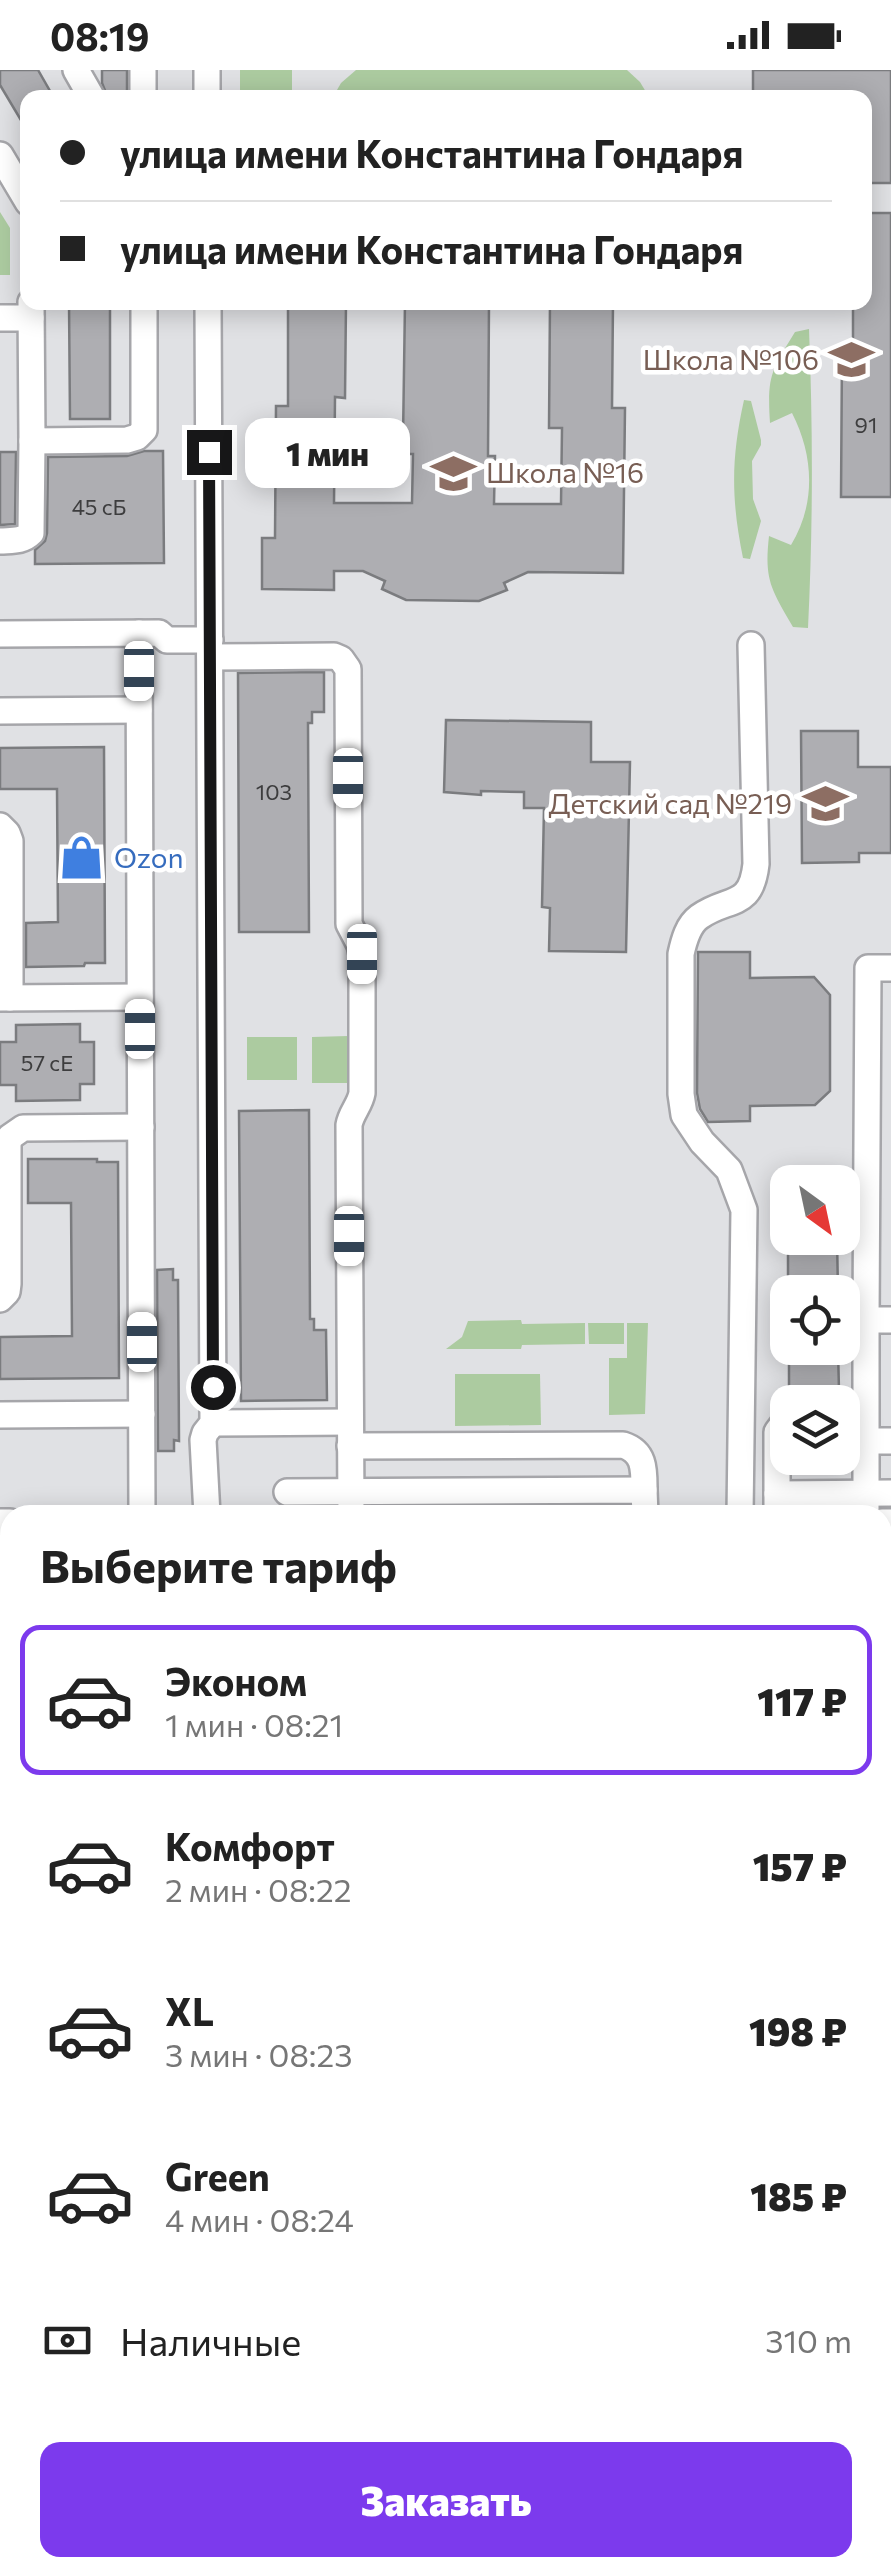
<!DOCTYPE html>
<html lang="ru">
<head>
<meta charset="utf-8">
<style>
  :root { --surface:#fff; --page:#f2f2f2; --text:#222; --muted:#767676; --line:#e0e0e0; --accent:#7c3aed }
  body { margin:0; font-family:Commissioner,sans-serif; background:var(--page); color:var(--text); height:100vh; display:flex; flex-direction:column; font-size:38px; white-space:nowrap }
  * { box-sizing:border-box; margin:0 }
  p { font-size:32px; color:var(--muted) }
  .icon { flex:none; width:55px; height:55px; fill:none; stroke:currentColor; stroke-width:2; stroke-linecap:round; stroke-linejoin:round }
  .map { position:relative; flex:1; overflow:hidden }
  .drawer { position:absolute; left:0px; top:1435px; width:892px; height:1072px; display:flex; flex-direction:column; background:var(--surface); border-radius:30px 30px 0 0; box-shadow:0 5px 25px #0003 }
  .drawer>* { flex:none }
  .guide { position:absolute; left:20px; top:20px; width:852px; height:220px; border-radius:20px; box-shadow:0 5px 25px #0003; display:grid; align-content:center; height:220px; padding:0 40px; background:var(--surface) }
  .needle { width:65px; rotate:147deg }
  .tools { position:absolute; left:770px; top:1095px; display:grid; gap:20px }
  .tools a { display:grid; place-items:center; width:90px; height:90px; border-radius:20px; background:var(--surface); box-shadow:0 5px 25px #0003; font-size:50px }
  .end { position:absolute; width:45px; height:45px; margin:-22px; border:12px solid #171718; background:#fff; box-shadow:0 0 0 5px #fff }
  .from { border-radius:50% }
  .bubble { position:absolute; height:70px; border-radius:20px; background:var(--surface); box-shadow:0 5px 25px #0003; font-size:32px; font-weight:800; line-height:70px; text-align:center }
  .car { position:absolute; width:30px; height:60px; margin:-30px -15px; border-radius:12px; box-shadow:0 0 8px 2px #0007; background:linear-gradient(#fff 24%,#345 0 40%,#fff 0 76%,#345 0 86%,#fff 0) }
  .guide b { display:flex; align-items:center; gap:35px; height:95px; font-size:38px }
  .guide b+b { border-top:2px solid var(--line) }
  .guide i { width:25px; height:25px; background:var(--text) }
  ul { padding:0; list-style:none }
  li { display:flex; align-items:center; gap:30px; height:150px; margin:0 20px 15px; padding:0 20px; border:5px solid transparent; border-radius:20px }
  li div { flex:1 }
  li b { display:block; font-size:38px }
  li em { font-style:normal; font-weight:800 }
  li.active { border-color:var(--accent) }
  li>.icon { width:90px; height:90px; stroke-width:1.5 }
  h2 { padding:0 40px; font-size:45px; line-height:120px }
  .pay { display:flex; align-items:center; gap:25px; height:110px; padding:0 40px; font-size:38px }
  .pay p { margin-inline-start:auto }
  .button { display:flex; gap:20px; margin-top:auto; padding:20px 40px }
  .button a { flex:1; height:115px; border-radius:20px; background:var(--accent); color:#fff; font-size:40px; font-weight:800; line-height:115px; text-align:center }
  .status { display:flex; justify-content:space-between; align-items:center; height:70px; padding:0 50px; background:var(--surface); direction:ltr }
  .status svg { height:28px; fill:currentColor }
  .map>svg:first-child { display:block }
  .green { fill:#accba0 }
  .building { fill:#aeaeb2; stroke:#7b7c7f; stroke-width:2.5 }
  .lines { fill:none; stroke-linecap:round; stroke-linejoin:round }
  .minor-casing { stroke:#a6a6aa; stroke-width:30 }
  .minor { stroke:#fff; stroke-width:25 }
  .route { stroke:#171718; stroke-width:12 }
  .labels { text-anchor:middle; stroke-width:9; stroke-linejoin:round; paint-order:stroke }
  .number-label { font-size:22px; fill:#3d3d3e }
  .education-label { font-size:28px; fill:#785e54; stroke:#fff; text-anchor:end }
  .shop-label { font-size:28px; fill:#366cbe; stroke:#fff; text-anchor:start }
</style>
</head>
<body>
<div class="status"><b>08:19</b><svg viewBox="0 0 49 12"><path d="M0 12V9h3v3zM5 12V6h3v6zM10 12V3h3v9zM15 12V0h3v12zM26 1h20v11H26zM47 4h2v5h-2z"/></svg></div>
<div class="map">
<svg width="891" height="2506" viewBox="0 0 891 2506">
  <rect width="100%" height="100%" fill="#e0e1e4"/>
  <g class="green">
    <rect x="240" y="0" width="52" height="27"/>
    <polygon points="356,0 627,0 640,12 649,27 333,27 341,13"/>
    <polygon points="0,142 10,158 10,205 0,205"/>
    <path d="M809 259C813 359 813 458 808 558L793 557C771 519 764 510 769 466L791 475C816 434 814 386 792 343L770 353C767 306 771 301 795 262Z"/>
    <path d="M744 330 751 331 761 370V375L752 391 753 429 761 451 750 489 743 488C731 429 731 388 744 330Z"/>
    <polygon points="348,966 348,1013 312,1013 312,967"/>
    <rect x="247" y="967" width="50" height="43"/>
    <polygon points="521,1250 522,1254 585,1253 585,1274 522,1275 521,1279 446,1279 462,1267 468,1251"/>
    <polygon points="588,1253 624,1253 624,1274 589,1274"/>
    <polygon points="627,1253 648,1253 645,1344 609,1345 609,1288 627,1288"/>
    <polygon points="455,1304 540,1304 541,1355 455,1356"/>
    <polygon points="882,1612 891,1612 891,1677 883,1677"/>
    <polygon points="891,2127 891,2220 882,2209 883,2139"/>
  </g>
  <g class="building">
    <polygon points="0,0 38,0 54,28 28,28 28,62 0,15"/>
    <polygon points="102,0 127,0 127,28 108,28 102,13"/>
    <polygon points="753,0 891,0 891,113 865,113 865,28 753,28"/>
    <polygon points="865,143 891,143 891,427 841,427 842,282 853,282 853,232 865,232"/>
    <polygon points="69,232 110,232 110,349 70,349"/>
    <polygon points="288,232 346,232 345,328 335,327 334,433 412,433 413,384 407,384 407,369 403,369 405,232 489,232 488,386 495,386 494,434 561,434 562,358 549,358 550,232 613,232 612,338 625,338 623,503 528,502 504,513 507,520 479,531 406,530 382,519 385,511 363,501 334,501 334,520 262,519 262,468 275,468 276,336 288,336"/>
    <polygon points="144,381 163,381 164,493 35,494 35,480 45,471 47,463 48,387 127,386"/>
    <polygon points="0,382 16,382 15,454 0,455"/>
    <polygon points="324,602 324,642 312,642 312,653 308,653 309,862 239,862 238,603"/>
    <polygon points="446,650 591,652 591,692 630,692 626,882 549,881 550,838 542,837 544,738 524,738 524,722 481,721 481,725 444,722"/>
    <polygon points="801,661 858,661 858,697 891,697 891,783 859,783 859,792 802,793"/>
    <polygon points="104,677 105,893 85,893 84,896 26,897 26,853 58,852 57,719 0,719 0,678"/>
    <polygon points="698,882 750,882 750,908 814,907 830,925 830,1021 815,1035 750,1036 750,1051 708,1052 700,1039 697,1023"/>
    <polygon points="80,954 80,972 94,972 94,1014 80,1014 80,1030 16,1031 16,1015 0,1015 0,972 16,972 16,955"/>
    <polygon points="309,1040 310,1249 314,1249 314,1260 326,1260 327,1330 241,1331 239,1041"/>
    <polygon points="28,1089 97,1089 97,1092 118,1092 119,1308 0,1309 0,1267 72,1266 71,1133 28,1133"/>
    <polygon points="788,1168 837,1168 838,1222 788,1222"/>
    <polygon points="173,1199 173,1210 178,1210 179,1371 174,1370 174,1381 158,1381 157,1200"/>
    <polygon points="789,1278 838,1278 839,1321 789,1322"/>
  </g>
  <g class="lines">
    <defs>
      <g id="minor">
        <polyline points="76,0 92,28"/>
        <polyline points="143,0 143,28"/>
        <polyline points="207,0 207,28"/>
        <polyline points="0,85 28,132"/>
        <polyline points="31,232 32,371 127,370 137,367 144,360 144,232"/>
        <polyline points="0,248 31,248"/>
        <path d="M0 471C11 470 22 472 31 463L32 371"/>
        <polyline points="139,563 142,1445"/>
        <polyline points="0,564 159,563 167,570 210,570"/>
        <path d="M210 587 334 586 341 589 348 599 349 854 360 875 362 884V1023C360 1035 351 1043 349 1055L351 1445"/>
        <polyline points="0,641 139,640"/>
        <polyline points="0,756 7,763 10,771 10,928"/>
        <polyline points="0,928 140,927"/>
        <polyline points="0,1229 7,1222 8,1214 8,1074 10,1067 23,1058 141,1057"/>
        <polyline points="866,1250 868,898 891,898"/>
        <polyline points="0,1345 142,1344"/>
        <polyline points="213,1353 350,1352"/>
        <polyline points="865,1371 891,1371"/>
        <path d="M350 1376 623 1375C645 1382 644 1400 644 1420"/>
        <polyline points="287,1422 644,1420 645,1445"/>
        <polyline points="777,1424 891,1423"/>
        <polyline points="207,1445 203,1370 205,1363 213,1353 208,232"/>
        <path d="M740 1445 744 1140 729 1100 702 1072 684 1045 681 1024V884C684 870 688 855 699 847 728 826 751 840 756 794L751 575"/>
        <polyline points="777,1445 777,1362 783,1354 788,1352"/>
        <polyline points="866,1445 866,1250 891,1250"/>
        <polyline points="0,1452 10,1452"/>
        <polyline points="882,1452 891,1452"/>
        <polyline points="0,1479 10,1479"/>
        <polyline points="882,1479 891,1479"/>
        <polyline points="882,1560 891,1564"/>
        <polyline points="882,2433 891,2433"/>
        <polyline points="869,2498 869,2506"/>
        <polyline points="17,2506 17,2498"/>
        <polyline points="573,2506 573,2498"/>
      </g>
    </defs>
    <use href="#minor" class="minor-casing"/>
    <use href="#minor" class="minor"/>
  </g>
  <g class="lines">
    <polyline class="route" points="209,382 213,1317"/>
  </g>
  <defs>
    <symbol id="school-bare" viewBox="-9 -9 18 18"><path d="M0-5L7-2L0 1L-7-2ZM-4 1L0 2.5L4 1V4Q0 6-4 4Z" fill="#8d6e63" stroke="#fff" stroke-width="2.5" paint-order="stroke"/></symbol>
    <symbol id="shop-bare" viewBox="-9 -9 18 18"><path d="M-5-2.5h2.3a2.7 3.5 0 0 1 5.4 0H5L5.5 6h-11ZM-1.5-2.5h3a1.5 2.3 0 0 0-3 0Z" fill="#3f7fe0" stroke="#fff" stroke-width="2.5" paint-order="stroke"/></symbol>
  </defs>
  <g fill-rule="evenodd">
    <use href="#school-bare" x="820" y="258" width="63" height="63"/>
    <use href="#school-bare" x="422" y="372" width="63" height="63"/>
    <use href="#school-bare" x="794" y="702" width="63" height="63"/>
    <use href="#shop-bare" x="50" y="756" width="63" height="63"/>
  </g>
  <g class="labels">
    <g class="number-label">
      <text x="866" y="363">91</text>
      <text x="99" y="445">45 сБ</text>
      <text x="274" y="730">103</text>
      <text x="47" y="1001">57 сЕ</text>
    </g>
    <g class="education-label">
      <text x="819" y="300">Школа №106</text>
      <text x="486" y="413" text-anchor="start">Школа №16</text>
      <text x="792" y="744">Детский сад №219</text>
    </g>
    <g class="shop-label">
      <text x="114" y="798">Ozon</text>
    </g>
  </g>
</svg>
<div class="tools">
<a><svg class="needle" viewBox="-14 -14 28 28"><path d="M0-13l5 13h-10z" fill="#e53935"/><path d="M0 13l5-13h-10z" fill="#767676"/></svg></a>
<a><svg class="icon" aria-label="locate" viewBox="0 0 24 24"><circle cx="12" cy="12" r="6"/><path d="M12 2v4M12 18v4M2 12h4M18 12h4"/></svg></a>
<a><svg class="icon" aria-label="layers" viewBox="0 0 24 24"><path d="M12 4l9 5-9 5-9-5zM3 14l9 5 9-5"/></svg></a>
</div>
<i class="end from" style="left:213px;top:1317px"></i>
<i class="end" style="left:209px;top:382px"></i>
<div class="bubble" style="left:245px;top:348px;width:165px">1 мин</div>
<i class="car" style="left:139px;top:601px;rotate:180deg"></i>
<i class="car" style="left:348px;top:708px;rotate:180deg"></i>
<i class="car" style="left:362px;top:884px;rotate:180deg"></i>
<i class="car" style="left:140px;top:959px;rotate:0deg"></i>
<i class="car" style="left:349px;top:1166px;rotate:180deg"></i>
<i class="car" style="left:142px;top:1272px;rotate:0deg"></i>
<div class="guide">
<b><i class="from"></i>улица имени Константина Гондаря</b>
<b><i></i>улица имени Константина Гондаря</b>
</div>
<section class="drawer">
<h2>Выберите тариф</h2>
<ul>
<li class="active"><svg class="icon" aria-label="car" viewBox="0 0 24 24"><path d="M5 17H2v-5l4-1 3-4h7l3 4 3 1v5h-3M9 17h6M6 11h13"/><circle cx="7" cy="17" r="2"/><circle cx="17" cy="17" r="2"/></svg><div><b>Эконом</b><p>1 мин · 08:21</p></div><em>117 ₽</em></li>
<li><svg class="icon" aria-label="car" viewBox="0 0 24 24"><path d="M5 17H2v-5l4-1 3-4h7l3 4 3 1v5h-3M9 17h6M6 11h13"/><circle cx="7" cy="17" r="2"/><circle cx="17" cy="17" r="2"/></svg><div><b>Комфорт</b><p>2 мин · 08:22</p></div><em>157 ₽</em></li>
<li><svg class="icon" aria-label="car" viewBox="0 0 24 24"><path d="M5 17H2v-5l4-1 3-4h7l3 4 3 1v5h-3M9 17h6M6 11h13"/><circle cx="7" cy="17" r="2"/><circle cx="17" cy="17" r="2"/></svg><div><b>XL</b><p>3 мин · 08:23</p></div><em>198 ₽</em></li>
<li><svg class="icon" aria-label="car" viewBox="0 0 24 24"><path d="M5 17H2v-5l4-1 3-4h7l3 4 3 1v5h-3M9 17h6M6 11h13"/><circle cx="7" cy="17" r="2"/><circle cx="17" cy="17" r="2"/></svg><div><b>Green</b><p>4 мин · 08:24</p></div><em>185 ₽</em></li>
</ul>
<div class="pay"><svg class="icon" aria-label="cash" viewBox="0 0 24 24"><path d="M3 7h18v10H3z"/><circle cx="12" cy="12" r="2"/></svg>Наличные<p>310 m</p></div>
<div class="button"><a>Заказать</a></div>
</section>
</div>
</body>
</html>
